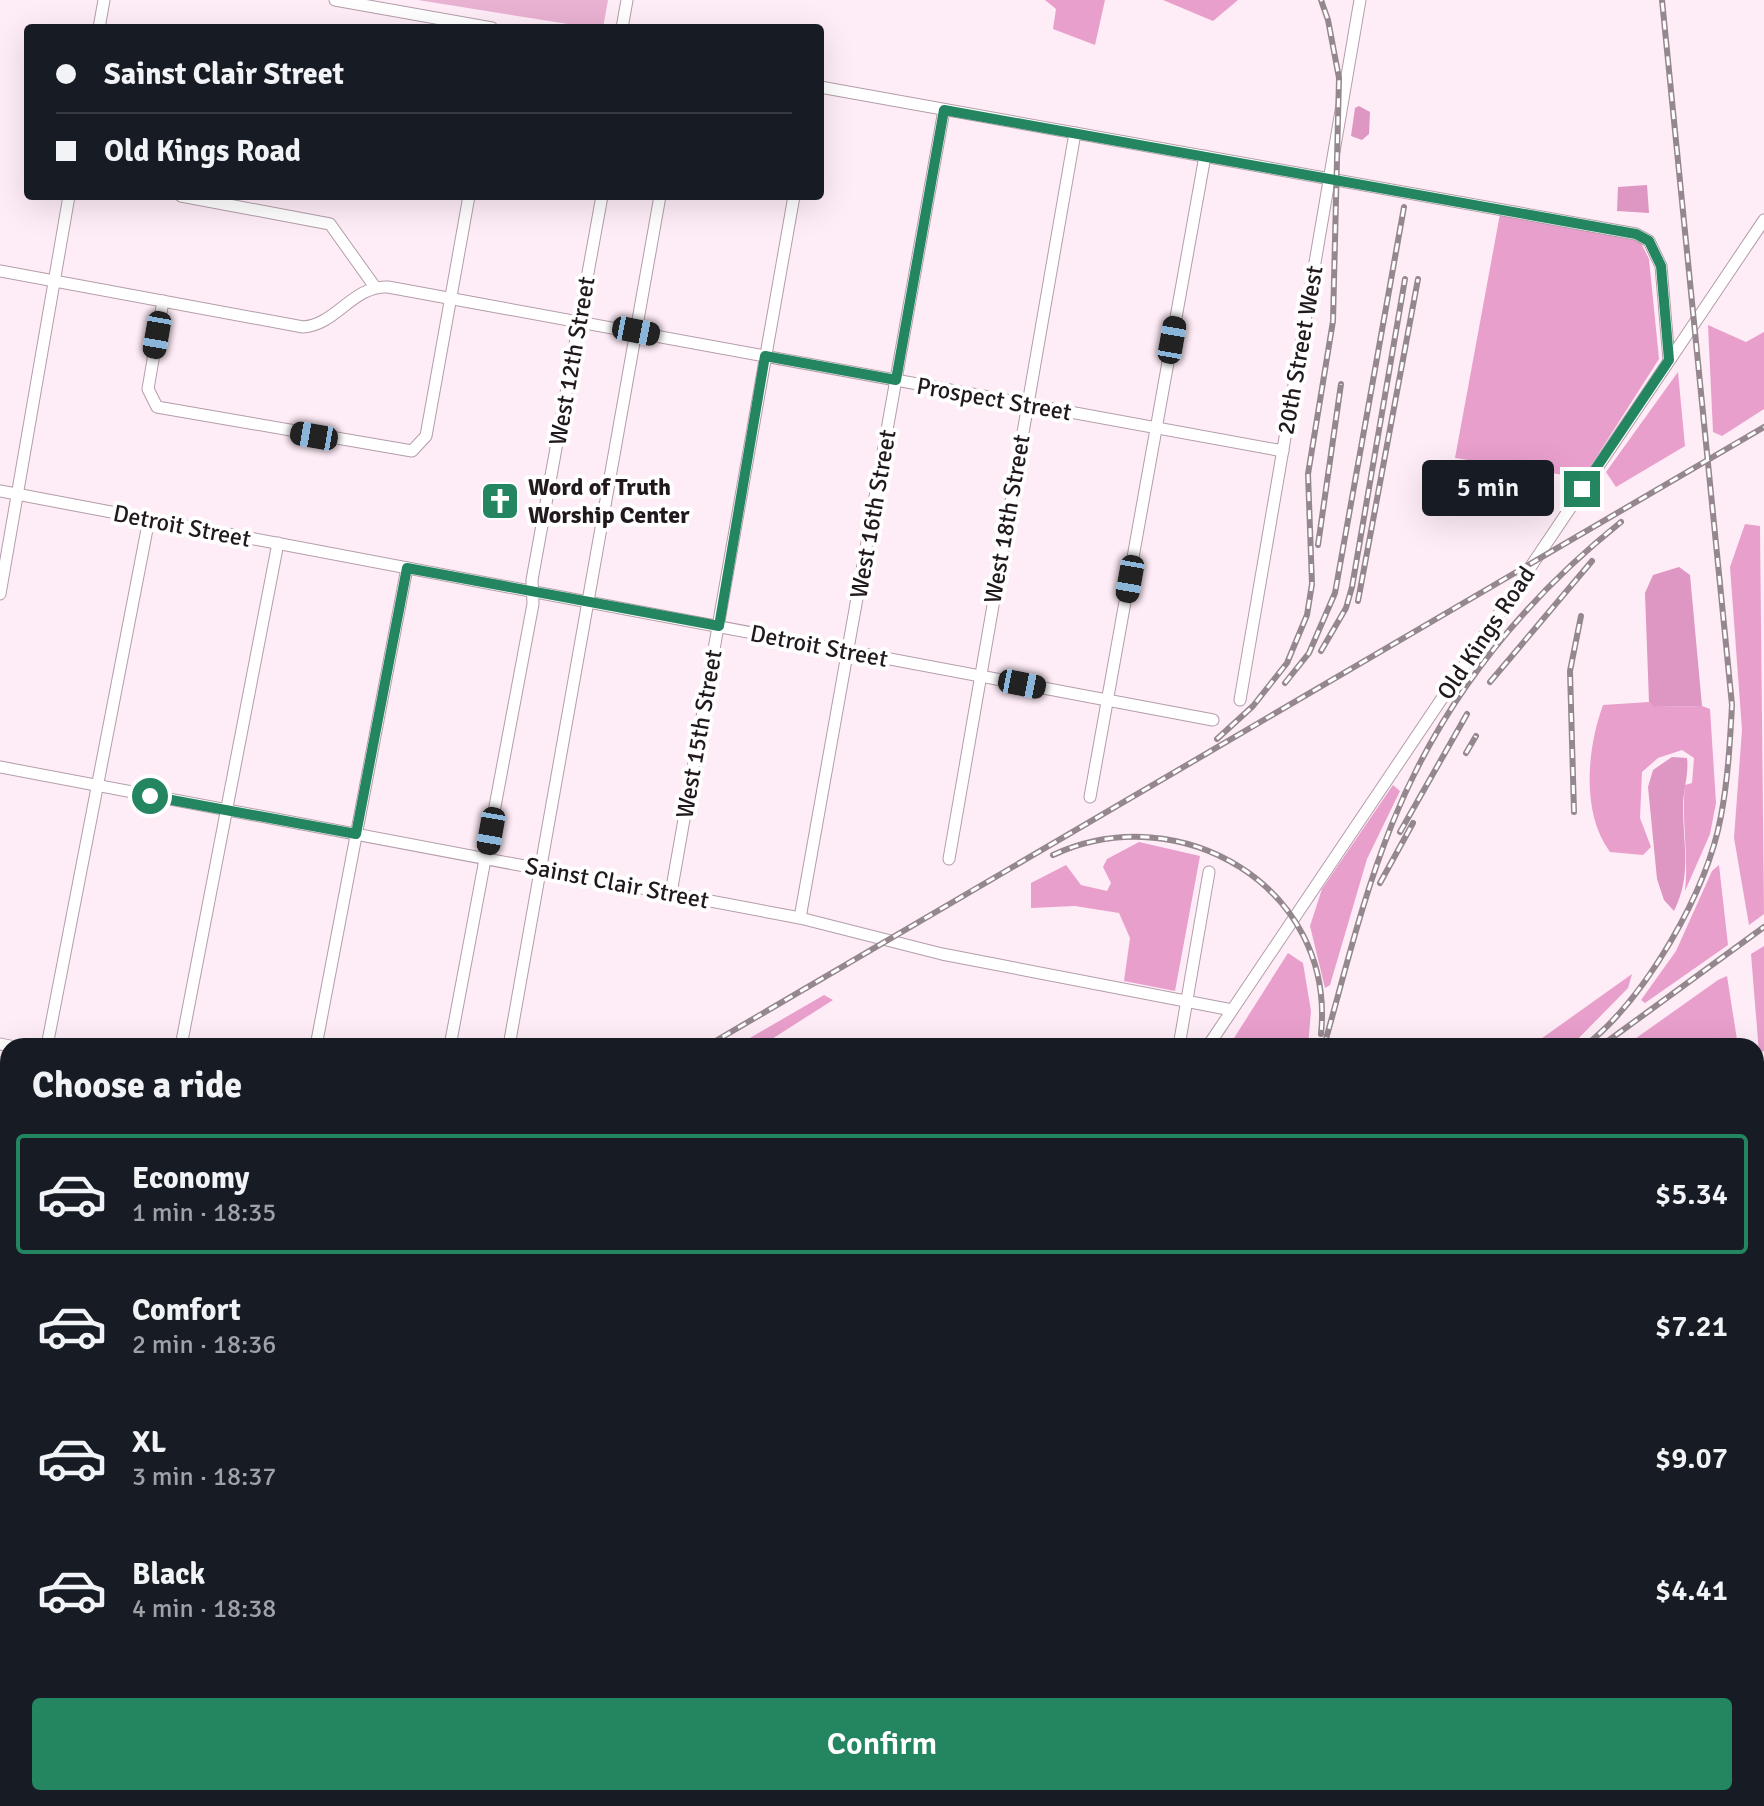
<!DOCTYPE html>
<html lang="en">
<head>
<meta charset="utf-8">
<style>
  :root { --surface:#171b24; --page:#20242c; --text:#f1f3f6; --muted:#9ea1a6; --line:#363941; --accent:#238660 }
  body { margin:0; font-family:Signika,sans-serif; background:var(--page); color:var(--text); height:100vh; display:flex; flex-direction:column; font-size:30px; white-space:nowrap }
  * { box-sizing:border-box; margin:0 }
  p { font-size:26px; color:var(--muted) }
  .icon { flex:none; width:44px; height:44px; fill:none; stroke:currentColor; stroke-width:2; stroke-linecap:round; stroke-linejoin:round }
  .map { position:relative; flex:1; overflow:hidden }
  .drawer { position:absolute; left:0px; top:1038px; width:1764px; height:768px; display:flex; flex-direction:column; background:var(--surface); border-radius:24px 24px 0 0; box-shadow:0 8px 32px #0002 }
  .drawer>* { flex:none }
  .top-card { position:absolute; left:24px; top:24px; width:800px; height:176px; border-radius:8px; box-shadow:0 8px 32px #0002; display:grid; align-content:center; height:176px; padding:0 32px; background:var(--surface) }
  .end { position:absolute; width:36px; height:36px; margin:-18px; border:10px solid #238660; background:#fff; box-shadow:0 0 0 4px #fff }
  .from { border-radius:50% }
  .bubble { position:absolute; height:56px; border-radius:8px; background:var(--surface); box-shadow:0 8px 32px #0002; font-size:26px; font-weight:600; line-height:56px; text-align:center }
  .car { position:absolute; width:24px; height:48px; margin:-24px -12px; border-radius:10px; box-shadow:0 0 6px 2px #0007; background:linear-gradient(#222 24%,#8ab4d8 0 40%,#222 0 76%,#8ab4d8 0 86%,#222 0) }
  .top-card b { display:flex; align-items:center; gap:28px; height:76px; font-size:30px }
  .top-card b+b { border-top:2px solid var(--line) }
  .top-card i { width:20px; height:20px; background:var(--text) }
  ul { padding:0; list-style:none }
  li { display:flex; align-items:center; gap:24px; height:120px; margin:0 16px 12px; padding:0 16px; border:4px solid transparent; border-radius:8px }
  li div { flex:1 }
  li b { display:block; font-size:30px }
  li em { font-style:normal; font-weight:600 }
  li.current { border-color:var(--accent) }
  li>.icon { width:72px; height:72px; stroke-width:1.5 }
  h2 { padding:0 32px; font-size:36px; line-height:96px }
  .action { display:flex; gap:16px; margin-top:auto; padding:16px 32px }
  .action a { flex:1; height:92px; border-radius:8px; background:var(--accent); color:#fff; font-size:32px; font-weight:600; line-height:92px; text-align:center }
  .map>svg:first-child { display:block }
  .green { fill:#e9b1d2 }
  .forest { fill:#e99fcc }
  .water { fill:#de96c2 }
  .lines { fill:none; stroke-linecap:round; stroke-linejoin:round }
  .minor-casing { stroke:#b39daa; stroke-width:13 }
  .major-casing { stroke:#b39daa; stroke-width:16 }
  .highway-casing { stroke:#b39daa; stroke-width:18 }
  .minor { stroke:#fff; stroke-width:11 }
  .major { stroke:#fff; stroke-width:14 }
  .highway { stroke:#fff; stroke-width:16 }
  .rail-casing { stroke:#94878e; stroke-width:6 }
  .rail { stroke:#fff; stroke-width:3; stroke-dasharray:9; stroke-linecap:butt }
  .route { stroke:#238660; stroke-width:10 }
  .labels { text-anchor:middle; stroke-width:8; stroke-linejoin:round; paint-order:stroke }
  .street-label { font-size:24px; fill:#21191d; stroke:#fff }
  .poi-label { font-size:24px; font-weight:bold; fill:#21191d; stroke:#fff; text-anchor:start }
</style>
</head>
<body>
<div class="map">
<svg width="1764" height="1806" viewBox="0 0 1764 1806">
  <rect width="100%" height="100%" fill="#feecf6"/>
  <g class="green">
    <polygon points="418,0 608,0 603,28 593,28"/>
    <polygon points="702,1798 808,1798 802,1806 775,1801 771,1806 697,1806"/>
    <polygon points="827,1798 978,1798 975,1806 821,1806"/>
  </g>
  <g class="forest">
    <polygon points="1045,0 1105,0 1095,45 1053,29 1056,9"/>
    <polygon points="1163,0 1238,0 1213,21"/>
    <polygon points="1500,214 1640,241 1649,259 1659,359 1583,478 1455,458"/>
    <polygon points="1708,325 1746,342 1764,332 1764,409 1722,436 1713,432"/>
    <polygon points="1678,372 1685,446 1616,487 1606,472"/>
    <polygon points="1745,524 1760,526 1764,914 1749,925 1734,838 1742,730 1730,567"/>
    <path d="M1649 702 1653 707 1702 706 1710 709 1716 803 1710 834 1685 891C1689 855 1681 820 1685 785L1692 783 1694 758 1682 750 1658 758 1642 772 1640 818 1651 847 1643 855 1610 852C1581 813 1587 749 1603 705Z"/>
    <polygon points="1393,785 1400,791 1367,859 1330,985 1325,988 1310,926 1322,889"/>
    <polygon points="1139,842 1200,856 1175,991 1124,981 1130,938 1119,913 1075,906 1031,908 1031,883 1066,865 1081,885 1107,891 1111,883 1103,867 1107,859"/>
    <polygon points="1719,865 1728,945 1645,1003 1641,1000 1676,951 1712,871"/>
    <polygon points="1764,946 1764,1051 1759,1053 1751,954"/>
    <polygon points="1288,953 1303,963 1311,1011 1308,1046 1229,1046"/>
    <polygon points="1632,974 1628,988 1571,1046 1531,1046"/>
    <polygon points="1727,976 1738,1046 1625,1046 1718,980"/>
    <polygon points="824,995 833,1000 761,1046 736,1046"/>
    <polygon points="8,1470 8,1545 0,1543 0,1474"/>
    <polygon points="613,1798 687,1798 682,1806 603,1806"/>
  </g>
  <g class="water">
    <polygon points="1359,106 1370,112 1369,134 1362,140 1351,136 1355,108"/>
    <polygon points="1647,185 1649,213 1617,211 1618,187"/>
    <polygon points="1679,567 1690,575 1702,706 1653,707 1649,702 1645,593 1653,575"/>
    <path d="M1672 757 1687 758C1689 775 1683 790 1683 807 1683 845 1692 875 1674 911L1664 900 1657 879 1648 787 1653 770Z"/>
    <polygon points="1649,1798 1706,1798 1733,1806 1643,1806"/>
  </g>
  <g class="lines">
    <defs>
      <g id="minor">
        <polyline points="335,0 492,28"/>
        <polyline points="99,28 104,0"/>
        <polyline points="622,28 627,0"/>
        <polyline points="820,87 1636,234 1649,241 1661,266 1669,360"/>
        <polyline points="181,196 330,224 375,287"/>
        <path d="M0 271 303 327C336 325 353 285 388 287L1283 451"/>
        <polyline points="163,301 148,389 157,407 412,451 426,436 469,196"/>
        <polyline points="0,491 1213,720"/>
        <polyline points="0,594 69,196"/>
        <polyline points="1240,700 1360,0"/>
        <polyline points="0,767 800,918 942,954 1232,1010"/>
        <polyline points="1090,797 1205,156"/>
        <polyline points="949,859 1075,133"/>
        <polyline points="671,893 794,196"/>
        <polyline points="800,918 944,110"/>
        <polyline points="0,1044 10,1046"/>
        <polyline points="47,1046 149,519"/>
        <polyline points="181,1046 278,543"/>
        <polyline points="316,1046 407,568"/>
        <polyline points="450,1046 533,604 532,580 602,196"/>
        <polyline points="509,1046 660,196"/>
        <polyline points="1179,1046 1209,872"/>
        <polyline points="1208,1046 1764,220"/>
        <polyline points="1756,1324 1764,1332"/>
        <polyline points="1756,1440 1764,1435"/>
        <polyline points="691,1806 696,1798"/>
        <polyline points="1296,1806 1302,1798"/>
        <polyline points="1519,1806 1521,1798"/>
      </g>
      <g id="major">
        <polyline points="1016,1806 1033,1798"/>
        <polyline points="1044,1806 1061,1798"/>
      </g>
      <g id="highway">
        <polyline points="1756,1386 1764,1380"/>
        <polyline points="1756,1409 1764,1403"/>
        <polyline points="1159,1806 1161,1798"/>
        <polyline points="1225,1806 1231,1798"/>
      </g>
    </defs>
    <use href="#minor" class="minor-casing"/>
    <use href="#major" class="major-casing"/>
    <use href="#highway" class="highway-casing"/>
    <use href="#minor" class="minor"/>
    <use href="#major" class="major"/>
    <use href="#highway" class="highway"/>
    <defs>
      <g id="rail">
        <polyline points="1318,545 1341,384"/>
        <polyline points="1358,601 1418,279"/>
        <polyline points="1321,651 1346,608 1352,587 1405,279"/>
        <polyline points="1490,682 1592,561"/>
        <polyline points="1285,683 1309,653 1335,593 1404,207"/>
        <polyline points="1217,739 1253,706 1287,663 1307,615 1312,584 1308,474 1333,321 1339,78 1328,20 1321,0"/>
        <polyline points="1466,753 1476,736"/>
        <polyline points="1574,812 1570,671 1581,616"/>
        <polyline points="1400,832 1467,714"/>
        <path d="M1053 855C1180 796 1336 887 1321 1034"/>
        <polyline points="1380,883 1413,823"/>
        <polyline points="707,1046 1764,427"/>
        <path d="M1324 1046C1345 972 1363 896 1392 824 1440 704 1520 603 1621 522"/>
        <path d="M1585 1046C1646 998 1707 892 1721 816 1728 779 1730 742 1732 705L1662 0"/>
        <polyline points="1601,1046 1764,927"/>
        <polyline points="1756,1217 1764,1229"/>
        <polyline points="0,1337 8,1339"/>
        <polyline points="0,1460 8,1456"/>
        <polyline points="582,1806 593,1798"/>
        <polyline points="1104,1806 1107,1798"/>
      </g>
    </defs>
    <use href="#rail" class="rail-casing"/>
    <use href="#rail" class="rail"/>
  </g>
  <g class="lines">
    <polyline class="route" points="150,796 356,834 407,568 719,626 765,356 896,380 944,110 1636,234 1649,241 1661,266 1669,360 1582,489"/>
  </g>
  <defs>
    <symbol id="church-square" viewBox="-11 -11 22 22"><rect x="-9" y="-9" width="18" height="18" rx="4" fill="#238660" stroke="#fff"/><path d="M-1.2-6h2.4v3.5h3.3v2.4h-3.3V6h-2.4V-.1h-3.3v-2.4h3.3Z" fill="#fff"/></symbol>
  </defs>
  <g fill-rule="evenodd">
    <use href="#church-square" x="478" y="479" width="44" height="44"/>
  </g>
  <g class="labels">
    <g class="street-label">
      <text transform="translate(1300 350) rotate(-80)" y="8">20th Street West</text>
      <text transform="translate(572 361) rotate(-80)" y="8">West 12th Street</text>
      <text transform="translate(994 399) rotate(10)" y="8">Prospect Street</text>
      <text transform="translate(873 514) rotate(-80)" y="8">West 16th Street</text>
      <text transform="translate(1007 519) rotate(-80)" y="8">West 18th Street</text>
      <text transform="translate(182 526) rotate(11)" y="8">Detroit Street</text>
      <text transform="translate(1486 633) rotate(-56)" y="8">Old Kings Road</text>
      <text transform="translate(819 646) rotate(11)" y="8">Detroit Street</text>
      <text transform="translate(699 734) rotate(-80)" y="8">West 15th Street</text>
      <text transform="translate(617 883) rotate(11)" y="8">Sainst Clair Street</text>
    </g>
    <g class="poi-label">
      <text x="528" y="495">Word of Truth<tspan x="528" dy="28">Worship Center</tspan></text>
    </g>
  </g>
</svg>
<i class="end from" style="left:150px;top:796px"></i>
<i class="end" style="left:1582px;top:489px"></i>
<div class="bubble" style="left:1422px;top:460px;width:132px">5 min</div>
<i class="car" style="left:636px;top:331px;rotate:101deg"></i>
<i class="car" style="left:157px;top:335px;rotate:190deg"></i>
<i class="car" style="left:1172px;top:340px;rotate:10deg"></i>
<i class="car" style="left:314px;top:436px;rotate:280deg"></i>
<i class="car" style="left:1130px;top:579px;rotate:190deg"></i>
<i class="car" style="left:1022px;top:684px;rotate:101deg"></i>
<i class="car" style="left:491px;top:831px;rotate:190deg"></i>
<div class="top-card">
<b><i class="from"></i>Sainst Clair Street</b>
<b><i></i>Old Kings Road</b>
</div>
<section class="drawer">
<h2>Choose a ride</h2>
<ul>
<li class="current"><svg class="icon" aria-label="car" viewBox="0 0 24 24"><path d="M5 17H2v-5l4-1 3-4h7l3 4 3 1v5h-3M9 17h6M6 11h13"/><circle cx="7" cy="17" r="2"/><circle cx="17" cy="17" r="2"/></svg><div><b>Economy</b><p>1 min · 18:35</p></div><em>$5.34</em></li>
<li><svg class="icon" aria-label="car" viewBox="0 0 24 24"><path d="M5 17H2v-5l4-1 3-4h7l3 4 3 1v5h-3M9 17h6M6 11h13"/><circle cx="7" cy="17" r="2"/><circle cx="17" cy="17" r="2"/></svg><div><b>Comfort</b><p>2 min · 18:36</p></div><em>$7.21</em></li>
<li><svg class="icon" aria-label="car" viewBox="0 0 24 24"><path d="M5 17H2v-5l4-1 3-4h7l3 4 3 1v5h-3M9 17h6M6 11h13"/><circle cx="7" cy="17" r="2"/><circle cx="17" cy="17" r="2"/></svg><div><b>XL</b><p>3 min · 18:37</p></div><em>$9.07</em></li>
<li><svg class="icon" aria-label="car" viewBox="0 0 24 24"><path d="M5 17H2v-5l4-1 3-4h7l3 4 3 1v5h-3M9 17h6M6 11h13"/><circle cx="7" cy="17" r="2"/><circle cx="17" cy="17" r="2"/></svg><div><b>Black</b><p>4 min · 18:38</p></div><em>$4.41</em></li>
</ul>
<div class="action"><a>Confirm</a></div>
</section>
</div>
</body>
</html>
